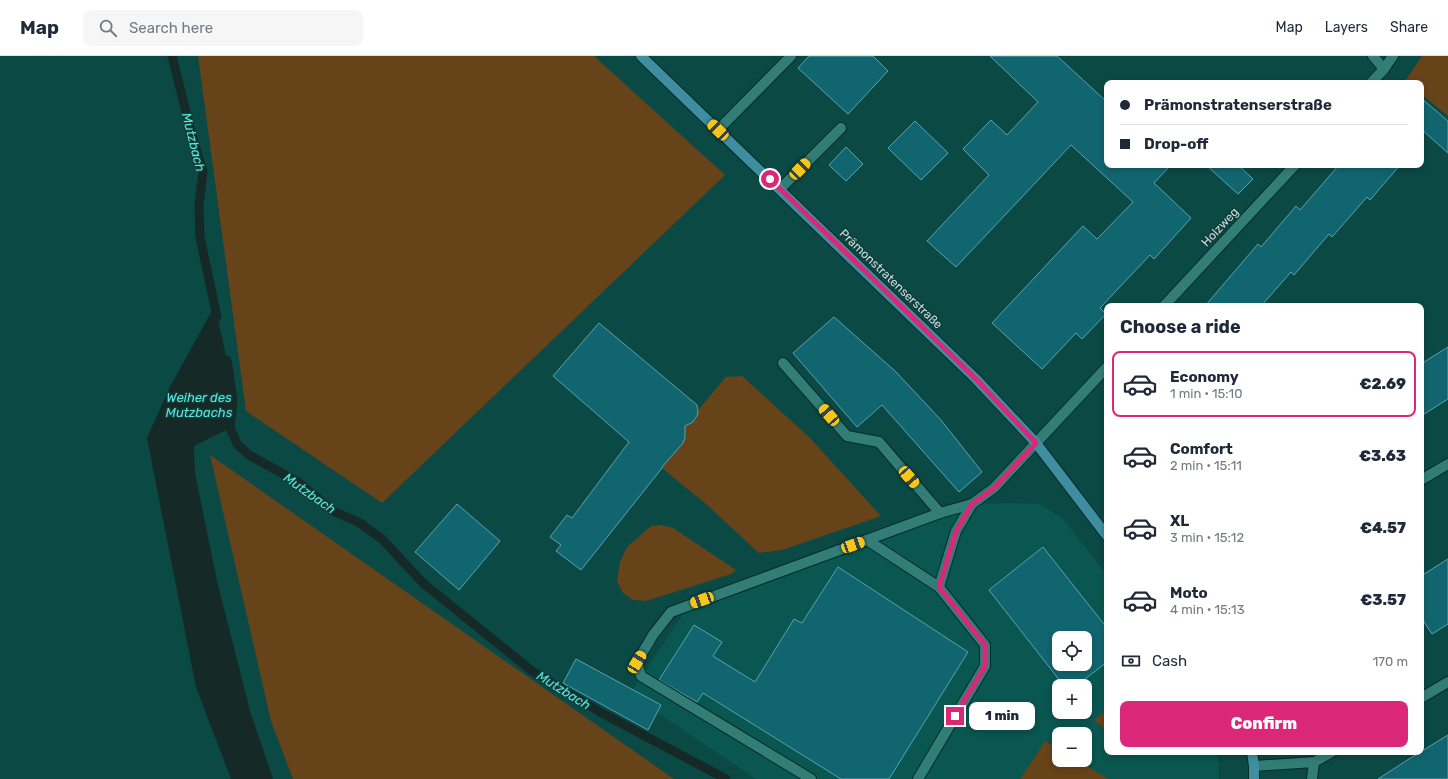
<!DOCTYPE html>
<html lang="en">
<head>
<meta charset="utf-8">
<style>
  :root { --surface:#fff; --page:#f6f6f7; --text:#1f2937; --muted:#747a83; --line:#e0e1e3; --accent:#db2777 }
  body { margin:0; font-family:Rubik,sans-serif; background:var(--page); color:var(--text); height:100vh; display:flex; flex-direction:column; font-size:15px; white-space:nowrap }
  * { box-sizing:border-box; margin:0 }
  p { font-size:13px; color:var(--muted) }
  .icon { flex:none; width:22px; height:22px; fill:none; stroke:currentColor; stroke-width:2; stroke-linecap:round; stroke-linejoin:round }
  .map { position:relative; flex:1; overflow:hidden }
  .panel { position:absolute; left:1104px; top:247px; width:320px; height:452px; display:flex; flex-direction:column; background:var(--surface); border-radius:8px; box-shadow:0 2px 6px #0003 }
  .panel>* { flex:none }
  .banner { position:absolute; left:1104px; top:24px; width:320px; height:88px; border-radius:8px; box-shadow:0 2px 6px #0003; display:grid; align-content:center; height:88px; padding:0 16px; background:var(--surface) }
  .buttons { position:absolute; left:1052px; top:575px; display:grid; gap:8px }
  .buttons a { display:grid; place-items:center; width:40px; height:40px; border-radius:8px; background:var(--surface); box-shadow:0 2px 6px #0003; font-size:20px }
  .end { position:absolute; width:18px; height:18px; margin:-9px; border:5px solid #db2777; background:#fff; box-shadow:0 0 0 2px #fff }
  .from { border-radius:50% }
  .bubble { position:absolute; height:28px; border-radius:8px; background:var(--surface); box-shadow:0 2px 6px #0003; font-size:13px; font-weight:800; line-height:28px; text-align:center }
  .car { position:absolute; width:12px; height:24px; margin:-12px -6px; border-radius:5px; box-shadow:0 0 3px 1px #0007; background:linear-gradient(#f5c518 24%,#345 0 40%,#f5c518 0 76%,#345 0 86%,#f5c518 0) }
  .banner b { display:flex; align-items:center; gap:14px; height:38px; font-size:15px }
  .banner b+b { border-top:1px solid var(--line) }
  .banner i { width:10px; height:10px; background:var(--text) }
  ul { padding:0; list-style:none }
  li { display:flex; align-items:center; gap:12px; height:66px; margin:0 8px 6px; padding:0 8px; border:2px solid transparent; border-radius:8px }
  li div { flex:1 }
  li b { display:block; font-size:15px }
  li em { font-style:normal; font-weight:800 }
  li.selected { border-color:var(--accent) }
  li>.icon { width:36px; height:36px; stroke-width:1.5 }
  h2 { padding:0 16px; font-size:18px; line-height:48px }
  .pay { display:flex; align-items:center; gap:10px; height:44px; padding:0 16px; font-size:15px }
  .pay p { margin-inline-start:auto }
  .cta { display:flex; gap:8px; margin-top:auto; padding:8px 16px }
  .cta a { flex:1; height:46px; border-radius:8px; background:var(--accent); color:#fff; font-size:16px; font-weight:800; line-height:46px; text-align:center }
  header { display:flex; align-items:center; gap:24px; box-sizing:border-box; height:56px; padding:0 20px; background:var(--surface); border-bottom:1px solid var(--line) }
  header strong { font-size:19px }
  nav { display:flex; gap:22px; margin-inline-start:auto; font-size:14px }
  .search { width:280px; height:36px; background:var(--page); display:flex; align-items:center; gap:10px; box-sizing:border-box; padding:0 14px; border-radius:8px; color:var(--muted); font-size:15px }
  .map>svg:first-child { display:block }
  .built { fill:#0a5650; fill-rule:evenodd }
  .green { fill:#67431a }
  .water { fill:#152927 }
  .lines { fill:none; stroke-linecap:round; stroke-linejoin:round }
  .stream { stroke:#152927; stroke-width:9 }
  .building { fill:#11656f; stroke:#5aa3ae; fill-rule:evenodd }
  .lane-casing { stroke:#022d2a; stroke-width:12 }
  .street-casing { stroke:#022d2a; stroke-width:12 }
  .secondary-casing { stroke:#022d2a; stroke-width:12 }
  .lane { stroke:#327e77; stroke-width:10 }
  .street { stroke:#327e77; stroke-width:10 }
  .secondary { stroke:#3f8e9f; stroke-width:10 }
  .route { stroke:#db2777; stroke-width:5 }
  .labels { text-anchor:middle; stroke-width:3; stroke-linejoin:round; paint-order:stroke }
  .street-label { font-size:12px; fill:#bfe2de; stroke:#153c39 }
  .water-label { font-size:13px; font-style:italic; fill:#55eade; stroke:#153c39 }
</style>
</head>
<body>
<header>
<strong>Map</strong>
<div class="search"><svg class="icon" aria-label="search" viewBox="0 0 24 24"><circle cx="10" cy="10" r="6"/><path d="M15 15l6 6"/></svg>Search here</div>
<nav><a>Map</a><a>Layers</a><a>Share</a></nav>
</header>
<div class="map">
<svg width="1448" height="723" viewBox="0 0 1448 723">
  <rect width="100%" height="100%" fill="#0b4945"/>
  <path class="built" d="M1007 447 1040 448 1063 463 1107 519V696H1218L1219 723H756L630 638 689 549 972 448ZM1059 582H1085V608H1059ZM1059 630H1085V656H1059ZM1059 678H1085V704H1059Z"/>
  <g class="green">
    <polygon points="198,0 594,0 725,119 382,447 246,355"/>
    <polygon points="1422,0 1448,0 1448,60 1421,38 1421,27 1408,27 1405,25"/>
    <polygon points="742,320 810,382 881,460 782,494 759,497 706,448 652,404 683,370 691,367 696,363 698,354 726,321"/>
    <polygon points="210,399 674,723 293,723 271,665"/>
    <polygon points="661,469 673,472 736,514 731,518 646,545 633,544 623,537 617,525 620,506 627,491 651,470"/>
    <polygon points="1107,654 1107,675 1094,664"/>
    <polygon points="1045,685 1059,693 1059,704 1077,704 1109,723 1020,723"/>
  </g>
  <polygon class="water" points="215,249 228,310 233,345 230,372 194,390 195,417 217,525 250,655 273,723 231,723 196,631 147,382 170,331"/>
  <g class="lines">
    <g class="stream">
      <polyline points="172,0 191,76 203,116 199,149 200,181 217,261"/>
      <polyline points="227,304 233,345 230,372 237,388 249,399 298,426 333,455 360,467 382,483 423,527 532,615 600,656 726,723"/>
    </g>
  </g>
  <g class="building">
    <polygon points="809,0 873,0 888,15 848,58 798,12"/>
    <polygon points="990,0 1057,0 1107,46 1107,109 1171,109 1154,127 1191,162 1154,203 1150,199 1100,252 1106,258 1082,283 1076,277 1042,313 992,267 1083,170 1097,183 1133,146 1071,89 956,211 927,185 989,119 963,93 991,64 1007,79 1038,46"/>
    <polygon points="1421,42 1448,65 1448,97 1421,73"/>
    <polygon points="915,65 948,97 921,124 888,92"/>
    <polygon points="846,91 863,108 846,125 829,109"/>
    <polygon points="1206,109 1238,109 1253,123 1238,138"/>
    <polygon points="1339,109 1400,109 1370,144 1367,141 1332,181 1329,178 1294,219 1291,216 1261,250 1205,250 1258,188 1261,191 1296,150 1300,154"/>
    <polygon points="834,261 895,315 941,364 982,416 959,436 882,349 857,371 793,297"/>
    <polygon points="599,267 697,349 698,358 693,366 685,370 685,382 683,387 662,411 662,412 581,514 556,495 561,489 550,481 567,459 572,462 629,386 553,320"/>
    <polygon points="1448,291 1448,343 1421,360 1421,308"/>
    <polygon points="457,448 500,485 459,534 415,496"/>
    <path d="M1043 491 1107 572V606L1076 630H1064L989 534ZM1059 582H1085V608H1059Z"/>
    <polygon points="1448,503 1448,568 1432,578 1421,561 1421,520"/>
    <polygon points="838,511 968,596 889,723 841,723 703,637 697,646 659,624 694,569 722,586 713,600 755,626 794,563 802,567"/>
    <polygon points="576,603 661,649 648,674 563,627"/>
    <polygon points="1448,679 1448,723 1378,723 1409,703"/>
  </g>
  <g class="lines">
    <defs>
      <g id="lane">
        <polyline points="718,74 791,0"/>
        <polyline points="780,133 841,72"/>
        <polyline points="783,307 847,380 879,386 940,457"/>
        <polyline points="867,484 939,531"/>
        <polyline points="811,723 641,620 637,606 653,579 671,556 940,457 972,448"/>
        <polyline points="918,723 985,610 985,589 939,531 956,475 972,448 994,432 1036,387"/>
      </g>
      <g id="street">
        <polyline points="1373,0 1384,13"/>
        <polyline points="1371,27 1384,13 1393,0"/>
        <polyline points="1164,250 1295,109"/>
        <polyline points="1036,387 1107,311"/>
        <polyline points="1421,424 1448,408"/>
        <polyline points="1421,642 1448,626"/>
        <polyline points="1254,710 1314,706 1332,696"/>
        <polyline points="1312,723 1314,706"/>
      </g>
      <g id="secondary">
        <polyline points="641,0 976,323 1036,387 1107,480"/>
        <polyline points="1252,696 1254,710 1254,723"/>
      </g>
    </defs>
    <use href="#lane" class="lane-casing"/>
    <use href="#street" class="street-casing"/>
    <use href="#secondary" class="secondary-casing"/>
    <use href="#lane" class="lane"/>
    <use href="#street" class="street"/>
    <use href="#secondary" class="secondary"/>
  </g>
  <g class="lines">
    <polyline class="route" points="770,123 976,323 1036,387 994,432 972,448 956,475 939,531 985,589 985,610 955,660"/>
  </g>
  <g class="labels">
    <g class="street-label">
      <text transform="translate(1220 171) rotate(-47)" y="4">Holzweg</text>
      <text transform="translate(891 223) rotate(44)" y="4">Prämonstratenserstraße</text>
    </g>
    <g class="water-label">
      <text transform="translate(194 86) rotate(76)" y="5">Mutzbach</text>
      <text x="199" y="346">Weiher des<tspan x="199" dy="15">Mutzbachs</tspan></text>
      <text transform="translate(310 437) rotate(35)" y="5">Mutzbach</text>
      <text transform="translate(564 634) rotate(32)" y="5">Mutzbach</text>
    </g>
  </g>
</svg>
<div class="buttons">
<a><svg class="icon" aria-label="locate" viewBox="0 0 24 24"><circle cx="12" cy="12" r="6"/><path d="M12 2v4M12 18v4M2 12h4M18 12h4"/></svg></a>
<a>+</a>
<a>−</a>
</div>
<i class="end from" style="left:770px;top:123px"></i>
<i class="end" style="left:955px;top:660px"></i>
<div class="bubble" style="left:969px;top:646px;width:66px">1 min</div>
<i class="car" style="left:718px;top:74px;rotate:314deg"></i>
<i class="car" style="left:800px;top:113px;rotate:44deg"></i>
<i class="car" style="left:829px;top:359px;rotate:319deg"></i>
<i class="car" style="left:909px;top:421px;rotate:139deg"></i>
<i class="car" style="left:853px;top:489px;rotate:70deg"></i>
<i class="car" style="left:702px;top:544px;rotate:250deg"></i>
<i class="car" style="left:637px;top:606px;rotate:31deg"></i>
<div class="banner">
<b><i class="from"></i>Prämonstratenserstraße</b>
<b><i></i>Drop-off</b>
</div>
<section class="panel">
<h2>Choose a ride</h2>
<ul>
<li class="selected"><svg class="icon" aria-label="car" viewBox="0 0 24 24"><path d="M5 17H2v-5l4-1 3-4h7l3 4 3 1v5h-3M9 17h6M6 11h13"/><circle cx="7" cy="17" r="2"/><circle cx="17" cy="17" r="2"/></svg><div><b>Economy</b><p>1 min · 15:10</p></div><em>€2.69</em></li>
<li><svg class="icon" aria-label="car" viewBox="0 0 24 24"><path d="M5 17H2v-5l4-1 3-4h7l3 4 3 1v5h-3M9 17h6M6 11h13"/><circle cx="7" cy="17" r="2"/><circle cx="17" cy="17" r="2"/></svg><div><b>Comfort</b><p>2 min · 15:11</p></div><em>€3.63</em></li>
<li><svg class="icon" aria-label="car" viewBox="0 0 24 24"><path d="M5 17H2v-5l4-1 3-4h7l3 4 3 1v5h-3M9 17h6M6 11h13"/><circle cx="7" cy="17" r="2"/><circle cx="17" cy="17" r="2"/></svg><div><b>XL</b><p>3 min · 15:12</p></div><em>€4.57</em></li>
<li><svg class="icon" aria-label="car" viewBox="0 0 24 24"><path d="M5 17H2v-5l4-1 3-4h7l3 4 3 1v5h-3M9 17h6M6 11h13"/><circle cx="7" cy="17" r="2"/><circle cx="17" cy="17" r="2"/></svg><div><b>Moto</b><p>4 min · 15:13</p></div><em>€3.57</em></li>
</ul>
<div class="pay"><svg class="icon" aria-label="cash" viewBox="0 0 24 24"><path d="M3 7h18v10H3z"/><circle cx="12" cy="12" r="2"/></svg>Cash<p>170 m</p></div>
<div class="cta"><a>Confirm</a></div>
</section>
</div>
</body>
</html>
